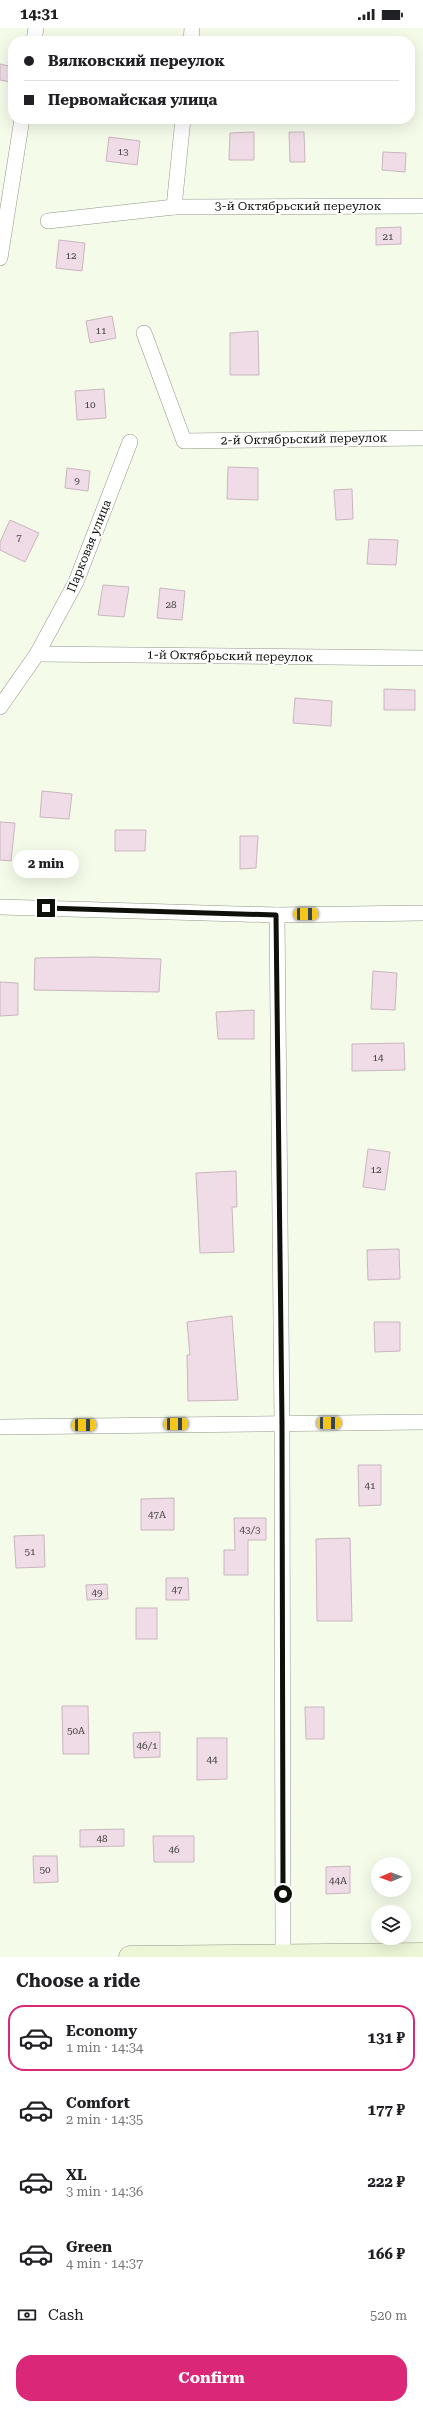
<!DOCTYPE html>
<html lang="en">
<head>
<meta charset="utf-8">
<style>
  :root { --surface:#fff; --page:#f2f2f2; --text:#202124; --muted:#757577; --line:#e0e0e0; --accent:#db2777 }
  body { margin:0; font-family:"Roboto Serif",serif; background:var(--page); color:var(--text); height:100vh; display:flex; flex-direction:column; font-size:15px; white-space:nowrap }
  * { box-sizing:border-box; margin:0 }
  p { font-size:13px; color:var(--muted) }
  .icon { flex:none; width:22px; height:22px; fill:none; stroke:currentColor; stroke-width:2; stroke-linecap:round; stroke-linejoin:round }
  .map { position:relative; height:1929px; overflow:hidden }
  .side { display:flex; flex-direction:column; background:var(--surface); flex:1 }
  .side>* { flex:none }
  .banner { position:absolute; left:8px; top:8px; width:407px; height:88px; border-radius:16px; box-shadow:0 4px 16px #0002; display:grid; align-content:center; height:88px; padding:0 16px; background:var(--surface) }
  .needle { width:26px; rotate:269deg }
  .controls { position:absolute; left:371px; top:1829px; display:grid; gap:8px }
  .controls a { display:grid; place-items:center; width:40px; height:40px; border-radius:50%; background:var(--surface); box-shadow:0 4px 16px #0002; font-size:20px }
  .end { position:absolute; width:18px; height:18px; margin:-9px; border:5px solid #0e100a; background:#fff; box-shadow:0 0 0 2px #fff }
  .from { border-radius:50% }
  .bubble { position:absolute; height:28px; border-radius:14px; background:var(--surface); box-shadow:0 4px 16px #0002; font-size:13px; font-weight:700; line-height:28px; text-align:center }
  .car { position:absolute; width:12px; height:24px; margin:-12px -6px; border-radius:5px; box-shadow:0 0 3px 1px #0007; background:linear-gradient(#f5c518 24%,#345 0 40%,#f5c518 0 76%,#345 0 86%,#f5c518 0) }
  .banner b { display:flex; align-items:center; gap:14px; height:38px; font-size:15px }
  .banner b+b { border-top:1px solid var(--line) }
  .banner i { width:10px; height:10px; background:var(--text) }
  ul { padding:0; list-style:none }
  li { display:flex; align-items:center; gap:12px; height:66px; margin:0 8px 6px; padding:0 8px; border:2px solid transparent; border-radius:16px }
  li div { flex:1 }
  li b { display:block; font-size:15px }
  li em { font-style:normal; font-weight:700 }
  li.selected { border-color:var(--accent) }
  li>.icon { width:36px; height:36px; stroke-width:1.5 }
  h2 { padding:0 16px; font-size:18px; line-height:48px }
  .pay { display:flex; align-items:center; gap:10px; height:44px; padding:0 16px; font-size:15px }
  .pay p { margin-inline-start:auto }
  .button { display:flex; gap:8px; margin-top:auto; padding:8px 16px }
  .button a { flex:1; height:46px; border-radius:16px; background:var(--accent); color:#fff; font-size:16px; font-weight:700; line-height:46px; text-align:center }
  .status { display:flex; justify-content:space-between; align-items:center; height:28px; padding:0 20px; background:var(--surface); direction:ltr }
  .status svg { height:11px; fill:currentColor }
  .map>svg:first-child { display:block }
  .building { fill:#efdce6; stroke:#c9b6c0 }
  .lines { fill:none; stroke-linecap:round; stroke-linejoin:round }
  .minor-casing { stroke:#929888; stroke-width:16 }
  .secondary-casing { stroke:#929888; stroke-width:23 }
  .minor { stroke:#fff; stroke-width:15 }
  .secondary { stroke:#ecf6d6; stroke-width:22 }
  .route { stroke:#0e100a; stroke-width:5 }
  .labels { text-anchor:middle; stroke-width:4; stroke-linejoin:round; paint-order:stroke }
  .number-label { font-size:10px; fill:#464341 }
  .street-label { font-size:12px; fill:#0e100a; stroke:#fff }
</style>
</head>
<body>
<div class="status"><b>14:31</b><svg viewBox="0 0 49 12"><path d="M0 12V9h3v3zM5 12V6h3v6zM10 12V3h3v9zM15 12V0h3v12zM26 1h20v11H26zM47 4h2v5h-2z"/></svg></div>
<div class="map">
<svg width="423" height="1929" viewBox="0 0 423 1929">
  <rect width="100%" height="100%" fill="#f4fbe9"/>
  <g class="building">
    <polygon points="0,36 13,39 11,54 0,52"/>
    <polygon points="254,104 254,132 229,132 230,105"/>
    <polygon points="289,104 304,104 305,134 290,134"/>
    <polygon points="109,109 140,113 137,137 106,133"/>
    <polygon points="383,124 406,125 405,144 382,142"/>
    <polygon points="401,199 401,216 376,217 376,200"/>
    <polygon points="59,212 85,215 82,243 56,240"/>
    <polygon points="112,288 116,310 90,315 86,293"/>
    <polygon points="258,303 259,347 230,347 230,305"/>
    <polygon points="104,361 106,390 77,392 75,363"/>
    <polygon points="228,439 258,440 258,472 227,471"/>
    <polygon points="67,440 90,443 88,463 65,460"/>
    <polygon points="352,461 353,491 336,492 334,462"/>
    <polygon points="10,492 39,505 25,534 0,522 0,514"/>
    <polygon points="369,511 398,512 396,537 367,536"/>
    <polygon points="103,557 129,559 124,589 98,587"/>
    <polygon points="160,560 185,563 182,592 157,590"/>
    <polygon points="384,661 415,662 415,682 384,682"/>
    <polygon points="295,670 332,673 331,698 293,695"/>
    <polygon points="42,763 72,766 69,791 40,789"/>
    <polygon points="0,794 15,795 11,833 0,832"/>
    <polygon points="115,802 146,802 145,823 115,823"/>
    <polygon points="240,808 258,808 256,840 240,841"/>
    <polygon points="92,929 161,931 159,964 34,962 35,930"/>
    <polygon points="373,943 397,945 395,982 371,981"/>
    <polygon points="0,954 18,955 18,987 0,988"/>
    <polygon points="254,982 254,1011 218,1011 216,984"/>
    <polygon points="404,1015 405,1042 352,1043 352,1016"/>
    <polygon points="368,1121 390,1124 385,1162 363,1159"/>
    <polygon points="236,1143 237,1179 232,1179 234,1224 200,1225 196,1145"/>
    <polygon points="399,1221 400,1251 368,1252 367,1222"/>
    <polygon points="232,1288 238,1372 188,1373 187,1327 190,1327 187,1294"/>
    <polygon points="374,1294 400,1294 400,1323 375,1324"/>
    <polygon points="358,1437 381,1437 381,1477 359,1478"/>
    <polygon points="174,1470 174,1502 141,1502 141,1471"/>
    <polygon points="234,1490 266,1490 266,1512 248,1512 248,1547 224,1547 224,1522 235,1522"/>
    <polygon points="44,1507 45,1539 16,1540 14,1508"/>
    <polygon points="350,1510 352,1593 317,1593 316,1511"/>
    <polygon points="166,1550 188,1550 189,1572 166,1572"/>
    <polygon points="107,1556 108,1571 87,1572 86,1557"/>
    <rect x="136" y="1580" width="21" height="31"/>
    <polygon points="62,1678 88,1678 89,1726 63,1726"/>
    <polygon points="305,1679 324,1679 324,1711 306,1711"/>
    <polygon points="160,1704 160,1729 134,1730 133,1705"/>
    <polygon points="197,1710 227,1710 227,1751 197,1752"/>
    <polygon points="124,1801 124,1818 80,1819 80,1802"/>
    <polygon points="153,1808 194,1808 194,1834 154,1834"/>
    <polygon points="33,1828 57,1828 58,1854 34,1855"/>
    <polygon points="350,1838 350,1865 326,1866 326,1839"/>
  </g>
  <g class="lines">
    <defs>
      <g id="minor">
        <polyline points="34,13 36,0"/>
        <polyline points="191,13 192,0"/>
        <polyline points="174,179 183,91"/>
        <polyline points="48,193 174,179 423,178"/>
        <polyline points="0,230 22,91"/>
        <polyline points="144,305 184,413 423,410"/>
        <polyline points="37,626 423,630"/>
        <polyline points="0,679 37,626 76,554 130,414"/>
        <polyline points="0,879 277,887 423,885"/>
        <polyline points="277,887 282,1395 283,1929"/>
        <polyline points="0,1399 423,1394"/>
      </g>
      <polyline id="secondary" points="130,1929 423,1926"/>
    </defs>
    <use href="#minor" class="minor-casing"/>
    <use href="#secondary" class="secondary-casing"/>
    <use href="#minor" class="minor"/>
    <use href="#secondary" class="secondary"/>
  </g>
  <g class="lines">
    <polyline class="route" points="46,880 276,887 282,1395 283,1866"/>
  </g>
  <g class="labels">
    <g class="number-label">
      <text x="123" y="127">13</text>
      <text x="388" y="212">21</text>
      <text x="71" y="231">12</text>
      <text x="101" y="306">11</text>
      <text x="90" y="380">10</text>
      <text x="77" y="456">9</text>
      <text x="19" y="513">7</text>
      <text x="171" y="580">28</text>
      <text x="378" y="1033">14</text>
      <text x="376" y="1145">12</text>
      <text x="370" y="1461">41</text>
      <text x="157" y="1490">47А</text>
      <text x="250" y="1505">43/3</text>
      <text x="30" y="1527">51</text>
      <text x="177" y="1565">47</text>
      <text x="97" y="1568">49</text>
      <text x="76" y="1706">50А</text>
      <text x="147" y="1721">46/1</text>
      <text x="212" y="1735">44</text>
      <text x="102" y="1814">48</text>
      <text x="174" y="1825">46</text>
      <text x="45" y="1845">50</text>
      <text x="338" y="1856">44А</text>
    </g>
    <g class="street-label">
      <text x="298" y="182">3-й Октябрьский переулок</text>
      <text transform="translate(304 411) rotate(-1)" y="4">2-й Октябрьский переулок</text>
      <text transform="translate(89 518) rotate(-68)" y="4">Парковая улица</text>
      <text transform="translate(230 628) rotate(1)" y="4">1-й Октябрьский переулок</text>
    </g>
  </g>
</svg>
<div class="controls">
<a><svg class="needle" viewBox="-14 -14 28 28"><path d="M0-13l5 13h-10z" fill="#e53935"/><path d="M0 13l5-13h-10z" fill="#757577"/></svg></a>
<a><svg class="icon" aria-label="layers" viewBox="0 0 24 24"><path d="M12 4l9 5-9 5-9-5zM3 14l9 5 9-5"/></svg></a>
</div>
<i class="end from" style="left:283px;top:1866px"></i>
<i class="end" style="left:46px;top:880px"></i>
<div class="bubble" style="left:13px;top:822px;width:66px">2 min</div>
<i class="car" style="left:306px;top:886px;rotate:89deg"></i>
<i class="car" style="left:329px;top:1395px;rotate:90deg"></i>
<i class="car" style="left:176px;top:1396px;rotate:89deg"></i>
<i class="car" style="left:84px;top:1397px;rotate:89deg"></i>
<div class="banner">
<b><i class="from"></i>Вялковский переулок</b>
<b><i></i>Первомайская улица</b>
</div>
</div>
<section class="side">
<h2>Choose a ride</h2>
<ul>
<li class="selected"><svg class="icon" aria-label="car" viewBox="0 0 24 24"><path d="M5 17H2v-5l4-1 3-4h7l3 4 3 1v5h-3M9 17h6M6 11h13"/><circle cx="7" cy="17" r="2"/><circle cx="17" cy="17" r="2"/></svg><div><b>Economy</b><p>1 min · 14:34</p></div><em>131 ₽</em></li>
<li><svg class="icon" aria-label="car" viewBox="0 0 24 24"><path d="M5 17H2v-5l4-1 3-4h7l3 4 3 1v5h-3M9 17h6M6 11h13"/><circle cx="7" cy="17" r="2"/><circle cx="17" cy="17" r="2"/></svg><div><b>Comfort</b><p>2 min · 14:35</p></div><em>177 ₽</em></li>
<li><svg class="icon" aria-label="car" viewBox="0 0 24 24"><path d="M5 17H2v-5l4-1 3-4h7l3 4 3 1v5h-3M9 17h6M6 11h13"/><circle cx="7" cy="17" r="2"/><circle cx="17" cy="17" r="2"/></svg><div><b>XL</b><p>3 min · 14:36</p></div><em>222 ₽</em></li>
<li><svg class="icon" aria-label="car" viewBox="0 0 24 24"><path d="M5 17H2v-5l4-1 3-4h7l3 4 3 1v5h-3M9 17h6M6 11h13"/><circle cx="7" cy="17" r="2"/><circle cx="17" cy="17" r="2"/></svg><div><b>Green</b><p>4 min · 14:37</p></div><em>166 ₽</em></li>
</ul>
<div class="pay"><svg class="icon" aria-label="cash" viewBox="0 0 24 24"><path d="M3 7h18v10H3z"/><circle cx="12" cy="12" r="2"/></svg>Cash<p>520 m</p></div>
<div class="button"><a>Confirm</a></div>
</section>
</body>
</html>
